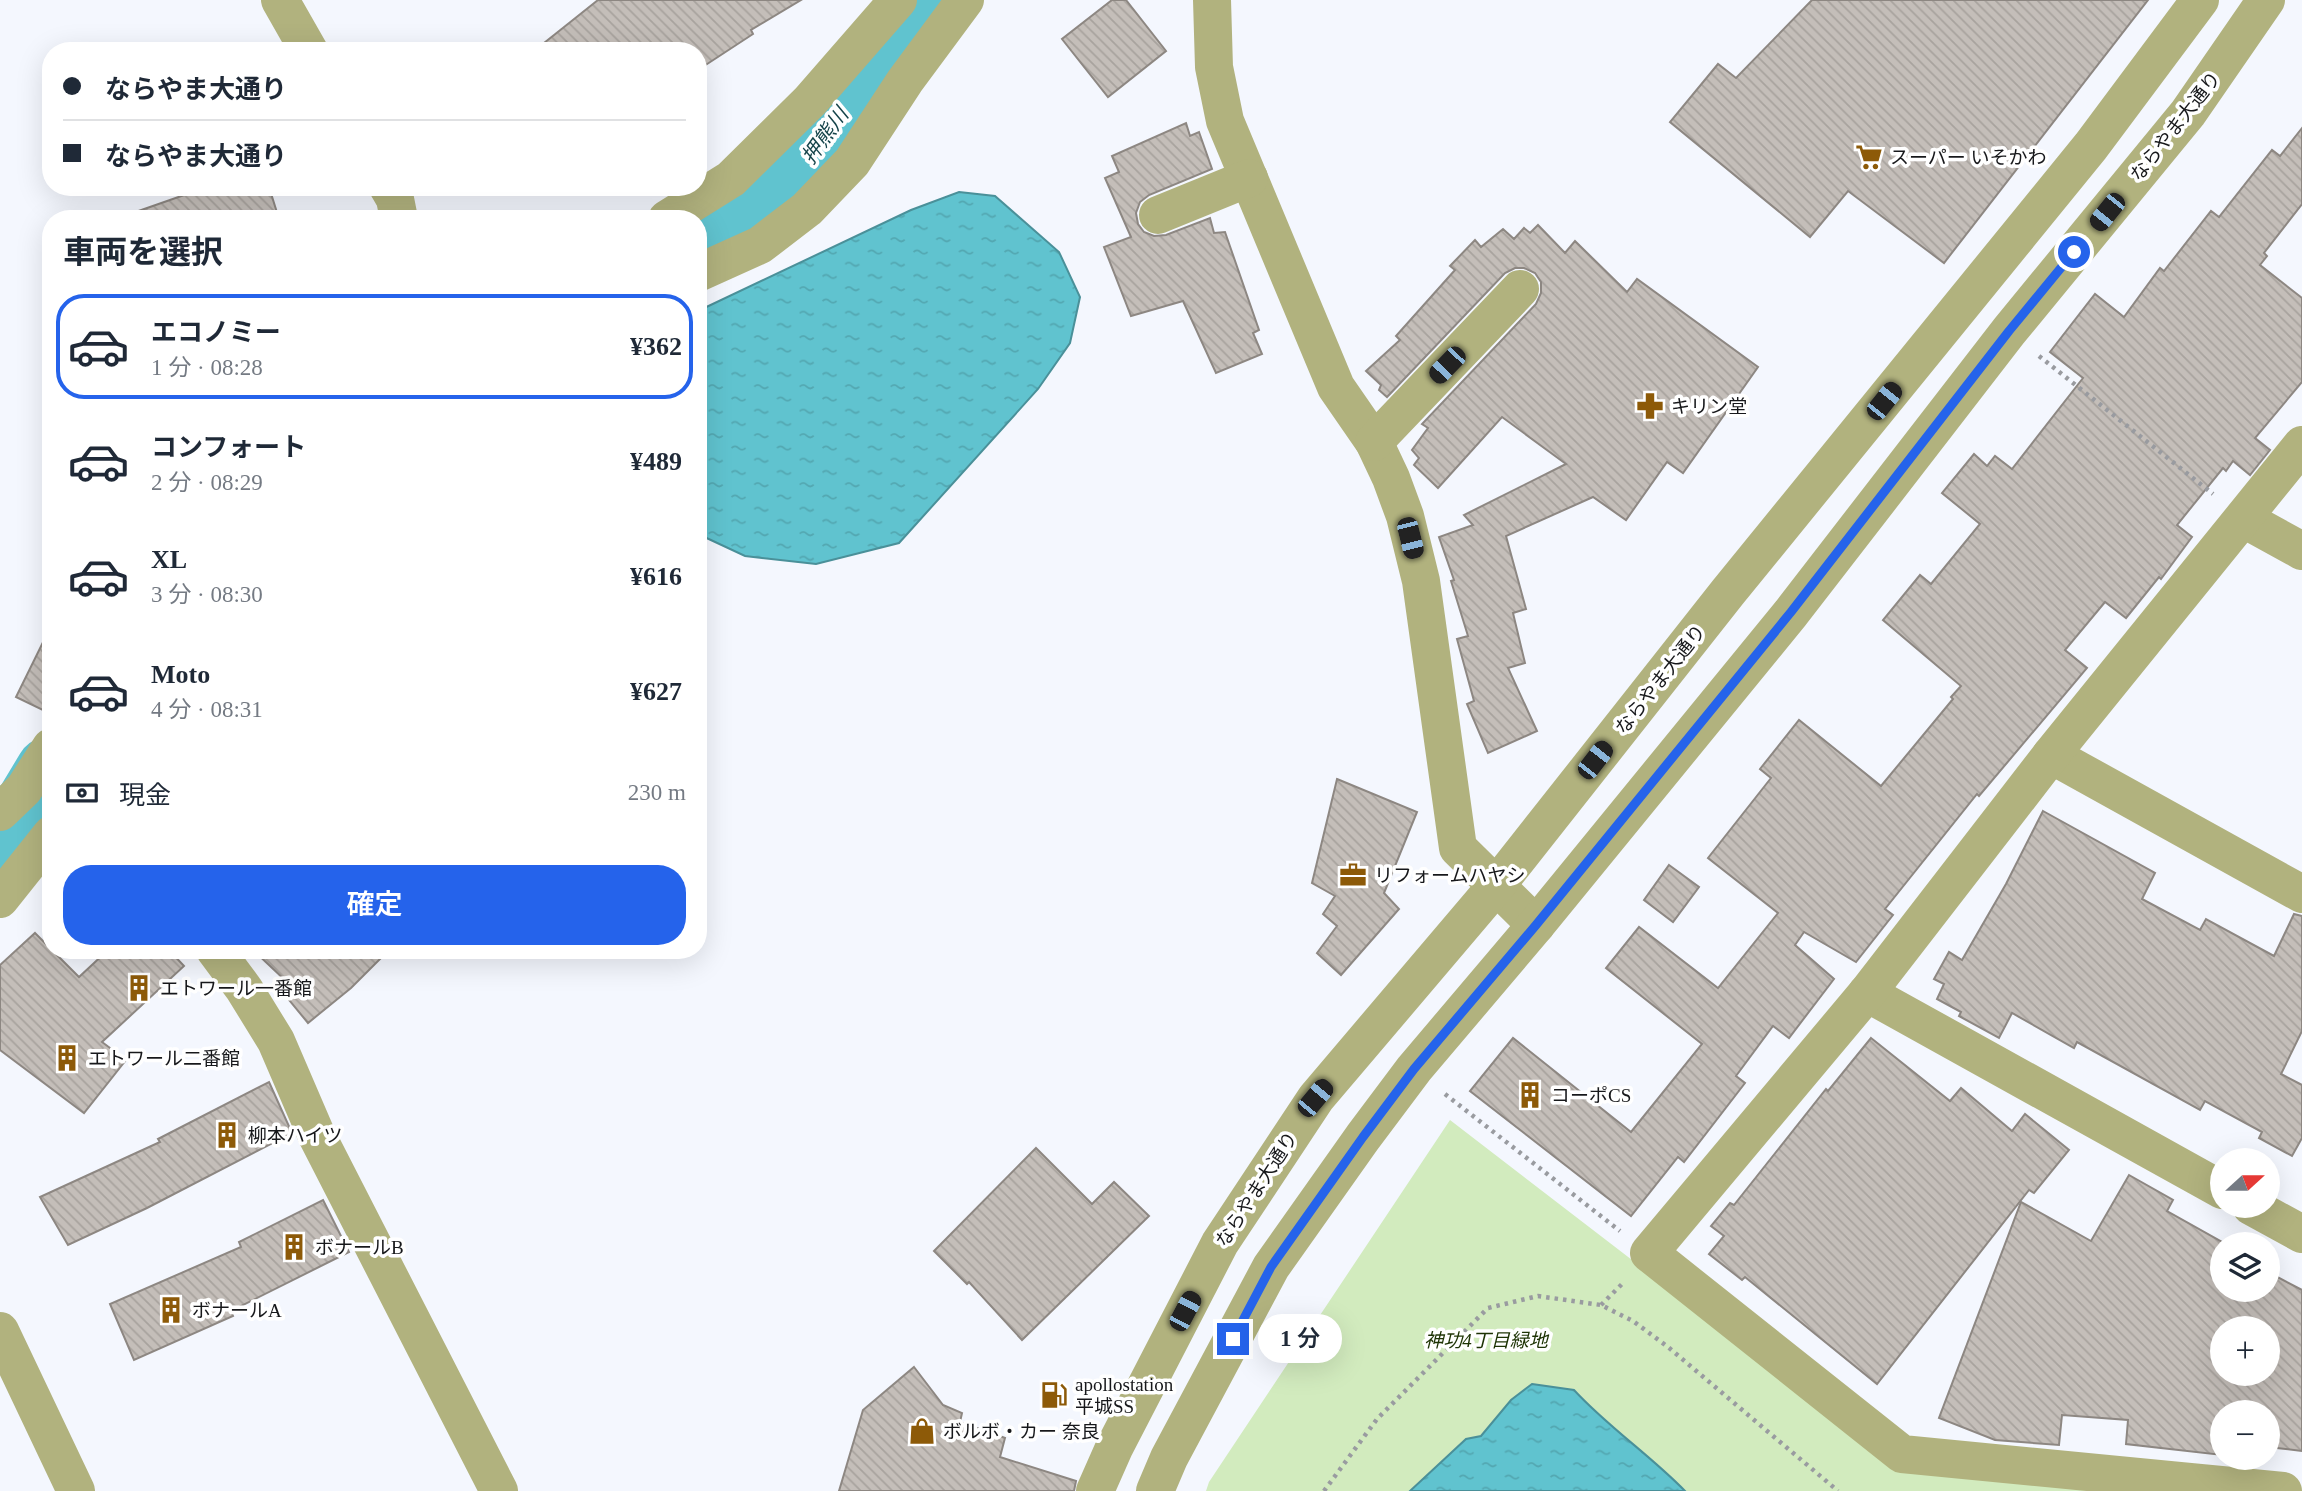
<!DOCTYPE html>
<html lang="ja">
<head>
<meta charset="utf-8">
<style>
  :root { --surface:#fff; --page:#f6f6f7; --text:#1f2937; --muted:#747a83; --line:#e0e1e3; --accent:#2563eb }
  body { margin:0; font-family:"Times New Roman","Noto Sans JP",serif; background:var(--page); color:var(--text); height:100vh; display:flex; flex-direction:column; font-size:26px; white-space:nowrap }
  * { box-sizing:border-box; margin:0 }
  p { font-size:23px; color:var(--muted) }
  .icon { flex:none; width:38px; height:38px; fill:none; stroke:currentColor; stroke-width:2; stroke-linecap:round; stroke-linejoin:round }
  .map { position:relative; flex:1; overflow:hidden }
  .panel { position:absolute; left:42px; top:210px; width:665px; height:749px; display:flex; flex-direction:column; background:var(--surface); border-radius:28px; box-shadow:0 7px 28px #0002 }
  .panel>* { flex:none }
  .guide { position:absolute; left:42px; top:42px; width:665px; height:154px; border-radius:28px; box-shadow:0 7px 28px #0002; display:grid; align-content:center; height:154px; padding:0 21px; background:var(--surface) }
  .needle { width:46px; rotate:69deg }
  .tools { position:absolute; left:2210px; top:1148px; display:grid; gap:14px }
  .tools a { display:grid; place-items:center; width:70px; height:70px; border-radius:50%; background:var(--surface); box-shadow:0 7px 28px #0002; font-size:35px }
  .end { position:absolute; width:32px; height:32px; margin:-16px; border:9px solid #2563eb; background:#fff; box-shadow:0 0 0 4px #fff }
  .from { border-radius:50% }
  .bubble { position:absolute; height:49px; border-radius:24px; background:var(--surface); box-shadow:0 7px 28px #0002; font-size:23px; font-weight:600; line-height:49px; text-align:center }
  .car { position:absolute; width:21px; height:42px; margin:-21px -10px; border-radius:9px; box-shadow:0 0 5px 2px #0007; background:linear-gradient(#222 24%,#8ab4d8 0 40%,#222 0 76%,#8ab4d8 0 86%,#222 0) }
  .guide b { display:flex; align-items:center; gap:24px; height:66px; font-size:26px }
  .guide b+b { border-top:2px solid var(--line) }
  .guide i { width:18px; height:18px; background:var(--text) }
  ul { padding:0; list-style:none }
  li { display:flex; align-items:center; gap:21px; height:105px; margin:0 14px 10px; padding:0 7px; border:4px solid transparent; border-radius:28px }
  li div { flex:1 }
  li b { display:block; font-size:26px }
  li em { font-style:normal; font-weight:600 }
  li.current { border-color:var(--accent) }
  li>.icon { width:63px; height:63px; stroke-width:1.5 }
  h2 { padding:0 21px; font-size:32px; line-height:84px }
  .pay { display:flex; align-items:center; gap:18px; height:77px; padding:0 21px; font-size:26px }
  .pay p { margin-inline-start:auto }
  .button { display:flex; gap:14px; margin-top:auto; padding:14px 21px }
  .button a { flex:1; height:80px; border-radius:28px; background:var(--accent); color:#fff; font-size:28px; font-weight:600; line-height:80px; text-align:center }
  .map>svg:first-child { display:block }
  .park { fill:#d2ebbe }
  .water { fill:url(#water-ripples); stroke:#4a9099; stroke-width:2 }
  .lines { fill:none; stroke-linecap:round; stroke-linejoin:round }
  .river { stroke:#60c3cf; stroke-width:72 }
  .building { fill:url(#building-back-hatch); stroke:#8d8782; stroke-width:2; fill-rule:evenodd }
  .path { stroke:#999ba0; stroke-width:4.5; stroke-dasharray:3.5 5; stroke-linecap:butt }
  .minor { stroke:#b1b27e; stroke-width:38 }
  .route { stroke:#2563eb; stroke-width:9 }
  .labels { text-anchor:middle; stroke-width:7; stroke-linejoin:round; paint-order:stroke }
  .street-label { font-size:19px; fill:#17181b; stroke:#fff }
  .poi-label { font-size:19px; fill:#17181b; stroke:#fff; text-anchor:start }
  .park-label { font-size:19px; font-style:italic; fill:#1d3304; stroke:#fff }
  .water-label { font-size:21px; font-style:italic; fill:#16444a; stroke:#fff }
</style>
</head>
<body>
<div class="map">
<svg width="2302" height="1491" viewBox="0 0 2302 1491">
  <defs>
    <pattern id="water-ripples" width="26" height="14" patternUnits="userSpaceOnUse" patternTransform="scale(1.75)"><rect width="26" height="14" fill="#60c3cf"/><path d="M2 4q2-2 4 0t4 0M15 11q2-2 4 0t4 0" fill="none" stroke="#53a7b1"/></pattern>
    <pattern id="building-back-hatch" width="6" height="6" patternUnits="userSpaceOnUse" patternTransform="scale(1.75)"><rect width="6" height="6" fill="#c4beb9"/><path d="M-1 5l2 2M0 0l6 6M5-1l2 2" fill="none" stroke="#a8a39e"/></pattern>
  </defs>
  <rect width="100%" height="100%" fill="#f4f7fe"/>
  <polygon class="park" points="1450,1120 1900,1466 2129,1491 1206,1491 1209,1482"/>
  <g class="water">
    <polygon points="959,192 995,196 1059,252 1080,297 1070,343 1038,389 899,543 816,564 745,556 698,534 698,311 911,210"/>
    <path d="M1532 1384 1574 1390C1608 1427 1650 1455 1685 1491H1410L1466 1439 1481 1436 1511 1400Z"/>
  </g>
  <g class="lines">
    <g class="river">
      <polyline points="698,238 782,196 922,0"/>
      <polyline points="0,837 30,807 51,772"/>
    </g>
  </g>
  <g class="building">
    <polygon points="598,0 801,0 751,30 753,34 698,70 698,51 534,51"/>
    <polygon points="1112,0 1126,0 1166,51 1108,97 1062,39"/>
    <polygon points="1812,0 2148,0 1944,263 1848,191 1810,237 1670,122 1718,64 1736,78"/>
    <polygon points="1186,123 1190,136 1199,132 1212,169 1149,195 1140,202 1136,213 1138,224 1144,232 1154,236 1166,235 1210,218 1214,233 1225,232 1259,330 1253,333 1262,354 1216,373 1183,301 1131,316 1104,247 1131,237 1105,178 1119,172 1112,156"/>
    <polygon points="2302,128 2302,204 2264,253 2267,256 2260,265 2302,298 2302,382 2255,438 2270,450 2250,475 2233,461 2226,471 2223,468 2177,525 2192,537 2161,579 2159,577 2126,618 2105,602 2065,650 2087,668 1979,796 1977,794 1885,909 1893,915 1856,962 1804,932 1795,945 1834,979 1789,1038 1773,1026 1736,1076 1745,1083 1684,1162 1678,1157 1631,1216 1470,1091 1513,1038 1631,1132 1702,1044 1606,968 1639,927 1718,988 1778,913 1708,858 1771,778 1760,769 1799,720 1881,786 1953,699 1951,697 1961,686 1883,620 1920,575 1931,584 1980,524 1942,493 1974,454 1987,466 1995,456 2012,469 2083,378 2050,352 2095,294 2124,317 2160,268 2164,271 2211,211 2219,217 2272,150 2280,156"/>
    <polygon points="207,187 269,187 279,219 131,219 130,214"/>
    <polygon points="1538,225 1565,253 1575,241 1627,292 1637,279 1758,367 1683,473 1667,462 1626,520 1593,497 1506,536 1526,609 1513,613 1525,663 1508,668 1537,731 1488,753 1467,704 1474,701 1457,639 1468,636 1451,581 1454,580 1439,537 1473,525 1464,515 1566,464 1502,417 1438,488 1414,465 1419,458 1412,450 1428,428 1422,424 1536,304 1541,293 1541,282 1535,273 1524,268 1515,268 1505,273 1387,397 1379,390 1381,385 1366,371 1400,340 1396,336 1455,270 1450,266 1475,240 1481,247 1503,229 1514,239 1524,228 1530,233"/>
    <polygon points="51,626 51,714 16,697"/>
    <polygon points="1337,779 1417,812 1384,893 1399,909 1341,975 1317,953 1337,926 1323,914 1335,896 1312,883"/>
    <polygon points="2043,811 2155,873 2142,899 2200,930 2206,919 2274,956 2294,914 2302,916 2302,1031 2281,1074 2302,1085 2302,1138 2292,1156 2259,1138 2262,1132 2205,1101 2200,1110 2077,1042 2074,1048 2012,1013 1999,1038 1959,1016 1961,1012 1937,999 1944,984 1934,979 1949,952 1962,960 2006,884"/>
    <polygon points="1669,865 1699,887 1673,922 1644,900"/>
    <polygon points="35,933 79,977 108,950 169,950 184,966 102,1042 126,1060 84,1113 0,1050 0,965"/>
    <polygon points="253,950 389,950 351,988 308,1023 280,989 288,983"/>
    <polygon points="1871,1038 1950,1101 1961,1088 2012,1131 2025,1114 2069,1150 2034,1193 2029,1190 1877,1384 1745,1277 1742,1280 1709,1254 1724,1236 1711,1226 1730,1203 1734,1205 1826,1089 1828,1091"/>
    <polygon points="269,1082 292,1133 147,1208 68,1245 40,1197 160,1142 158,1139"/>
    <polygon points="1036,1148 1092,1204 1114,1182 1149,1216 1022,1340 969,1282 967,1284 934,1251"/>
    <path d="M2129 1175 2173 1200 2167 1211 2222 1242 2220 1246 2222 1248V1290H2268V1272L2302 1290V1451L2268 1447V1412H2222V1455L2126 1444 2128 1420 2062 1415 2059 1445 1995 1440 1939 1418 2021 1202 2091 1241ZM2222 1328H2268V1374H2222Z"/>
    <polygon points="323,1200 349,1252 231,1311 233,1316 134,1360 110,1304 241,1247 239,1242"/>
    <polygon points="914,1367 943,1405 962,1413 960,1422 1005,1438 1000,1457 1076,1481 1074,1491 839,1491 863,1410"/>
  </g>
  <g class="lines">
    <g class="path">
      <polyline points="2039,356 2213,494"/>
      <polyline points="1445,1094 1620,1231"/>
      <polyline points="1601,1305 1624,1282"/>
      <polyline points="1324,1491 1377,1419 1488,1308 1538,1296 1601,1305 1633,1321 1668,1347 1838,1491"/>
    </g>
    <g class="minor">
      <polyline points="280,0 309,51"/>
      <polyline points="1212,0 1214,67 1225,121 1336,387 1374,442 1391,478 1405,516 1421,581 1458,848 1536,925"/>
      <polyline points="388,187 395,199 399,219"/>
      <polyline points="1158,215 1249,178"/>
      <polyline points="667,219 731,179 810,101 898,0"/>
      <polyline points="698,273 760,245 807,209 852,162 905,81 965,0"/>
      <polyline points="1374,442 1520,289"/>
      <polyline points="2244,519 2302,551"/>
      <polyline points="2051,755 2302,894"/>
      <polyline points="0,812 24,789 51,747"/>
      <polyline points="0,899 51,835"/>
      <polyline points="215,950 244,989 276,1041 316,1134 499,1491"/>
      <polyline points="1867,993 2222,1190"/>
      <polyline points="2251,1206 2302,1234"/>
      <polyline points="0,1331 76,1491"/>
      <polyline points="1095,1491 1114,1448 1220,1243 1316,1098 1496,886 1728,592 2091,146 2200,0"/>
      <polyline points="1155,1491 1169,1458 1271,1267 1363,1137 1414,1069 1536,925 1791,613 2009,331 2188,113 2266,0"/>
      <polyline points="2283,1491 1902,1454 1649,1253 1867,993 2051,755 2302,445"/>
    </g>
  </g>
  <g class="lines">
    <polyline class="route" points="1233,1339 1271,1267 1363,1137 1414,1069 1536,925 1791,612 2009,331 2074,252"/>
  </g>
  <defs>
    <symbol id="supermarket-bare" viewBox="-9 -9 18 18"><path d="M-6-5.5h2.5l.6 2H6L4.5 2H-2.5L-4.4-4H-6ZM-1.5 3.2a1.3 1.3 0 1 0 .1 0ZM3 3.2a1.3 1.3 0 1 0 .1 0Z" fill="#8d5a08" stroke="#fff" stroke-width="2.5" paint-order="stroke"/></symbol>
    <symbol id="pharmacy-bare" viewBox="-9 -9 18 18"><path d="M-2-6h4v4h4v4h-4v4h-4v-4h-4v-4h4Z" fill="#8d5a08" stroke="#fff" stroke-width="2.5" paint-order="stroke"/></symbol>
    <symbol id="office-bare" viewBox="-9 -9 18 18"><path d="M-6-3h4V-5.5h4V-3h4V5H-6ZM-1-4.5V-3h2v-1.5ZM-6 0V1H6V0Z" fill="#8d5a08" stroke="#fff" stroke-width="2.5" paint-order="stroke"/></symbol>
    <symbol id="building-bare" viewBox="-9 -9 18 18"><path d="M-4-6H4V6H1V3H-1V6H-4ZM-2.5-4.3h1.7v1.8h-1.7ZM.8-4.3h1.7v1.8H.8ZM-2.5-1h1.7V.8h-1.7ZM.8-1h1.7V.8H.8Z" fill="#8d5a08" stroke="#fff" stroke-width="2.5" paint-order="stroke"/></symbol>
    <symbol id="fuel-bare" viewBox="-9 -9 18 18"><path d="M-5.5-6h7V0h2V4h1.3V-2.5L3-4.5l.8-.8L6-3V5H2.5V1h-1V6h-7ZM-4.2-4.7v3.2H.2V-4.7Z" fill="#8d5a08" stroke="#fff" stroke-width="2.5" paint-order="stroke"/></symbol>
    <symbol id="shop-bare" viewBox="-9 -9 18 18"><path d="M-5-2.5h2.3a2.7 3.5 0 0 1 5.4 0H5L5.5 6h-11ZM-1.5-2.5h3a1.5 2.3 0 0 0-3 0Z" fill="#8d5a08" stroke="#fff" stroke-width="2.5" paint-order="stroke"/></symbol>
  </defs>
  <g fill-rule="evenodd">
    <use href="#supermarket-bare" x="1850" y="138" width="38" height="38"/>
    <use href="#pharmacy-bare" x="1631" y="387" width="38" height="38"/>
    <use href="#office-bare" x="1334" y="856" width="38" height="38"/>
    <use href="#building-bare" x="120" y="969" width="38" height="38"/>
    <use href="#building-bare" x="48" y="1039" width="38" height="38"/>
    <use href="#building-bare" x="1511" y="1076" width="38" height="38"/>
    <use href="#building-bare" x="208" y="1116" width="38" height="38"/>
    <use href="#building-bare" x="275" y="1228" width="38" height="38"/>
    <use href="#building-bare" x="152" y="1291" width="38" height="38"/>
    <use href="#fuel-bare" x="1035" y="1376" width="38" height="38"/>
    <use href="#shop-bare" x="903" y="1412" width="38" height="38"/>
  </g>
  <g class="labels">
    <g class="street-label">
      <text transform="translate(2175 126) rotate(-52)" y="7">ならやま大通り</text>
      <text transform="translate(1660 679) rotate(-52)" y="7">ならやま大通り</text>
      <text transform="translate(1256 1189) rotate(-57)" y="7">ならやま大通り</text>
    </g>
    <g class="poi-label">
      <text x="1890" y="164">スーパー いそかわ</text>
      <text x="1671" y="413">キリン堂</text>
      <text x="1374" y="882">リフォームハヤシ</text>
      <text x="160" y="995">エトワール一番館</text>
      <text x="88" y="1065">エトワール二番館</text>
      <text x="1551" y="1102">コーポCS</text>
      <text x="248" y="1142">柳本ハイツ</text>
      <text x="315" y="1254">ボナールB</text>
      <text x="192" y="1317">ボナールA</text>
      <text x="1075" y="1391">apollostation<tspan x="1075" dy="22">平城SS</tspan></text>
      <text x="943" y="1438">ボルボ・カー 奈良</text>
    </g>
    <g class="park-label">
      <text x="1486" y="1347">神功4丁目緑地</text>
    </g>
    <g class="water-label">
      <text transform="translate(825 136) rotate(-54)" y="7">押熊川</text>
    </g>
  </g>
</svg>
<div class="tools">
<a><svg class="needle" viewBox="-14 -14 28 28"><path d="M0-13l5 13h-10z" fill="#e53935"/><path d="M0 13l5-13h-10z" fill="#747a83"/></svg></a>
<a><svg class="icon" aria-label="layers" viewBox="0 0 24 24"><path d="M12 4l9 5-9 5-9-5zM3 14l9 5 9-5"/></svg></a>
<a>+</a>
<a>−</a>
</div>
<i class="end from" style="left:2074px;top:252px"></i>
<i class="end" style="left:1233px;top:1339px"></i>
<div class="bubble" style="left:1258px;top:1314px;width:84px">1 分</div>
<i class="car" style="left:2107px;top:212px;rotate:219deg"></i>
<i class="car" style="left:1447px;top:365px;rotate:224deg"></i>
<i class="car" style="left:1884px;top:401px;rotate:39deg"></i>
<i class="car" style="left:1410px;top:538px;rotate:166deg"></i>
<i class="car" style="left:1595px;top:760px;rotate:38deg"></i>
<i class="car" style="left:1315px;top:1098px;rotate:40deg"></i>
<i class="car" style="left:1185px;top:1311px;rotate:28deg"></i>
<div class="guide">
<b><i class="from"></i>ならやま大通り</b>
<b><i></i>ならやま大通り</b>
</div>
<section class="panel">
<h2>車両を選択</h2>
<ul>
<li class="current"><svg class="icon" aria-label="car" viewBox="0 0 24 24"><path d="M5 17H2v-5l4-1 3-4h7l3 4 3 1v5h-3M9 17h6M6 11h13"/><circle cx="7" cy="17" r="2"/><circle cx="17" cy="17" r="2"/></svg><div><b>エコノミー</b><p>1 分 · 08:28</p></div><em>¥362</em></li>
<li><svg class="icon" aria-label="car" viewBox="0 0 24 24"><path d="M5 17H2v-5l4-1 3-4h7l3 4 3 1v5h-3M9 17h6M6 11h13"/><circle cx="7" cy="17" r="2"/><circle cx="17" cy="17" r="2"/></svg><div><b>コンフォート</b><p>2 分 · 08:29</p></div><em>¥489</em></li>
<li><svg class="icon" aria-label="car" viewBox="0 0 24 24"><path d="M5 17H2v-5l4-1 3-4h7l3 4 3 1v5h-3M9 17h6M6 11h13"/><circle cx="7" cy="17" r="2"/><circle cx="17" cy="17" r="2"/></svg><div><b>XL</b><p>3 分 · 08:30</p></div><em>¥616</em></li>
<li><svg class="icon" aria-label="car" viewBox="0 0 24 24"><path d="M5 17H2v-5l4-1 3-4h7l3 4 3 1v5h-3M9 17h6M6 11h13"/><circle cx="7" cy="17" r="2"/><circle cx="17" cy="17" r="2"/></svg><div><b>Moto</b><p>4 分 · 08:31</p></div><em>¥627</em></li>
</ul>
<div class="pay"><svg class="icon" aria-label="cash" viewBox="0 0 24 24"><path d="M3 7h18v10H3z"/><circle cx="12" cy="12" r="2"/></svg>現金<p>230 m</p></div>
<div class="button"><a>確定</a></div>
</section>
</div>
</body>
</html>
